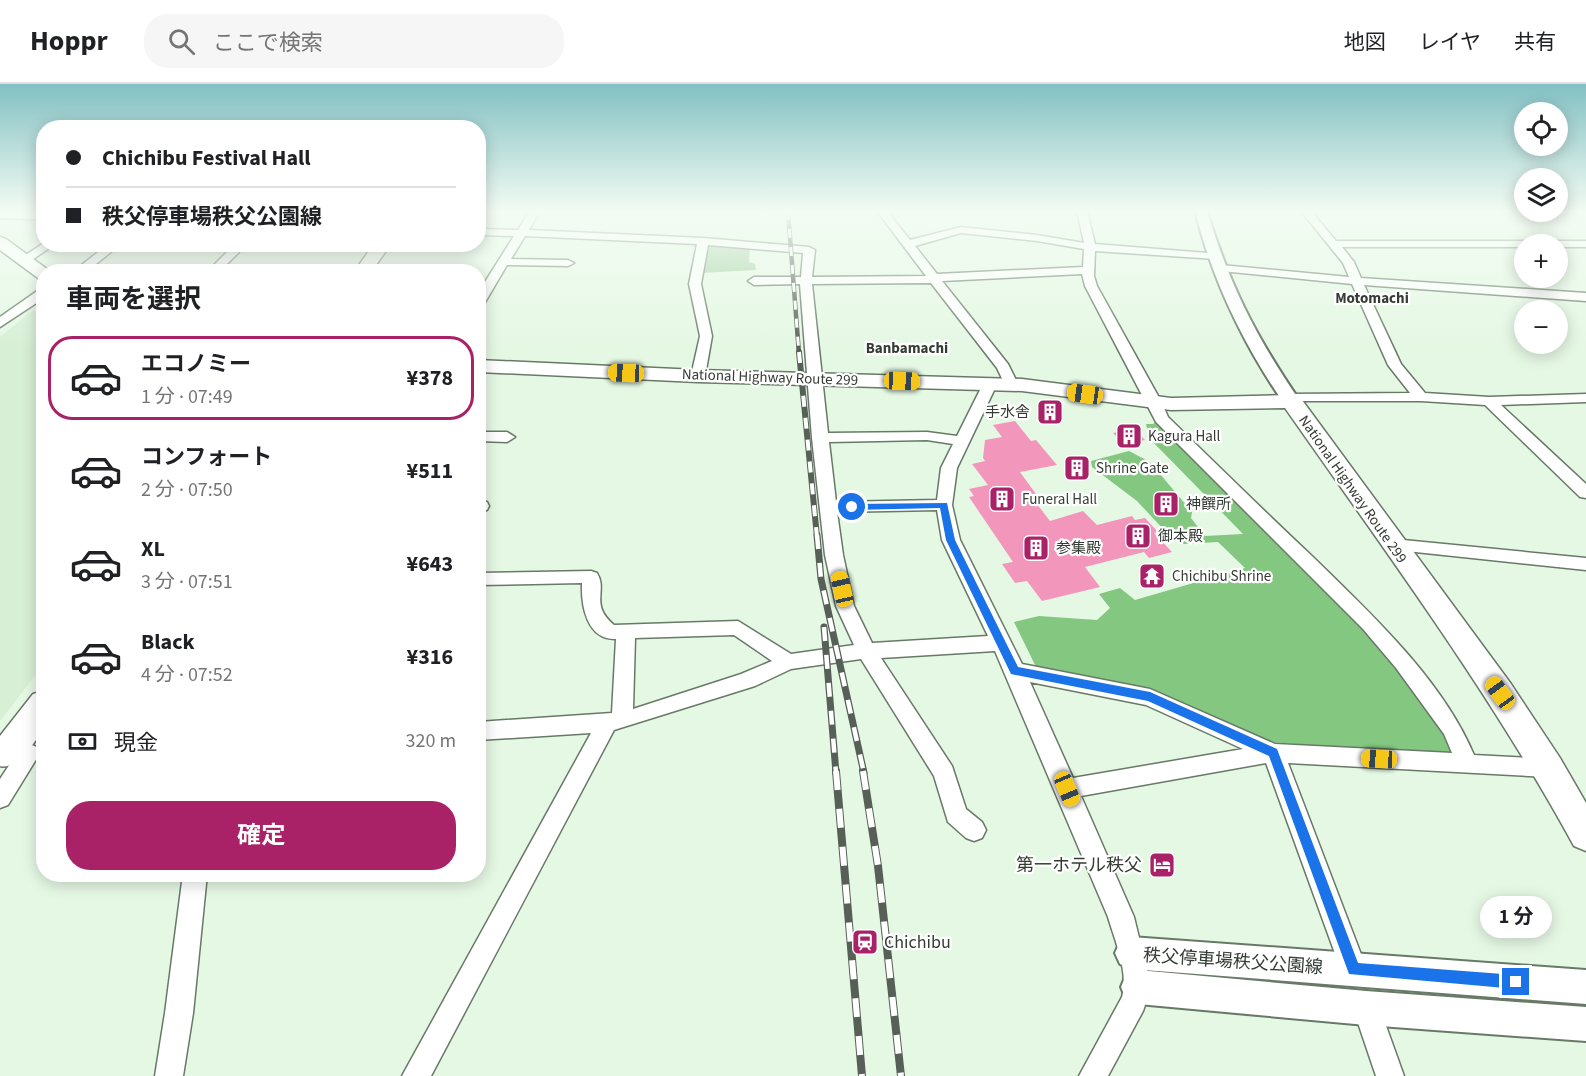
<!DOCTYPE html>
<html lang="ja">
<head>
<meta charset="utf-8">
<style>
  :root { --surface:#fff; --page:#f6f6f6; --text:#202124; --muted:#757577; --line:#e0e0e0; --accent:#a92268 }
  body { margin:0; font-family:"Source Sans 3","Noto Sans JP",sans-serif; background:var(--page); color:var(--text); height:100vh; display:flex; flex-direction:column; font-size:22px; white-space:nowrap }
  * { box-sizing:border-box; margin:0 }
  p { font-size:20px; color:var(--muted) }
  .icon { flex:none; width:33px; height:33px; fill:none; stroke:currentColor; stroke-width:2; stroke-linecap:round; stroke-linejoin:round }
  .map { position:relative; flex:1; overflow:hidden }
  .details { position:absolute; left:36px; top:180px; width:450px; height:618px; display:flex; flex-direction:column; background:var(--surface); border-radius:24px; box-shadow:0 3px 15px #0003 }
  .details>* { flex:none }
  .banner { position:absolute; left:36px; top:36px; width:450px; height:132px; border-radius:24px; box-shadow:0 3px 15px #0003; display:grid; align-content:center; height:132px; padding:0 30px; background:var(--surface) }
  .fabs { position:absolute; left:1514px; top:18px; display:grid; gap:12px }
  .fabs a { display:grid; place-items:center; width:54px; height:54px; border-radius:50%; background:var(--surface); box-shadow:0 3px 15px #0003; font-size:30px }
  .end { position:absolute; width:27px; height:27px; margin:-14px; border:8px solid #1a73e8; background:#fff; box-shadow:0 0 0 3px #fff }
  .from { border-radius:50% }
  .bubble { position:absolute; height:42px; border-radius:21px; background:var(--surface); box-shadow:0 3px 15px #0003; font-size:20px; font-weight:700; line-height:42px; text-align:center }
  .car { position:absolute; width:18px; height:36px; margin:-18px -9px; border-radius:8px; box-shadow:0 0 4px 2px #0007; background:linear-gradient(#f5c518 24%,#345 0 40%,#f5c518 0 76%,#345 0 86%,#f5c518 0) }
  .banner b { display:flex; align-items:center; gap:21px; height:57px; font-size:22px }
  .banner b+b { border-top:2px solid var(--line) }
  .banner i { width:15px; height:15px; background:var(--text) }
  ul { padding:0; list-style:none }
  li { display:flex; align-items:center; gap:18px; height:84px; margin:0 12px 9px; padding:0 18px; border:3px solid transparent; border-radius:24px }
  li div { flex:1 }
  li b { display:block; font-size:22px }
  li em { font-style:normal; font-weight:700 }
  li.on { border-color:var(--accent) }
  li>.icon { width:54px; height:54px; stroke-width:1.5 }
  h2 { padding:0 30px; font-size:27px; line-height:72px }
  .pay { display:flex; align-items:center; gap:15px; height:66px; padding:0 30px; font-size:22px }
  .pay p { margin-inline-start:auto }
  .cta { display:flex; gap:12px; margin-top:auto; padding:12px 30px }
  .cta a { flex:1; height:69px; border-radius:24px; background:var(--accent); color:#fff; font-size:24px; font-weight:700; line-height:69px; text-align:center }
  header { display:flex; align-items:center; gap:36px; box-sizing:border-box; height:84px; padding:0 30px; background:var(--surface); border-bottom:2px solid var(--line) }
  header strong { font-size:28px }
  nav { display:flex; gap:33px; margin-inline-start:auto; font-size:21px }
  .search { width:420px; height:54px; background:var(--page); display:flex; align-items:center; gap:15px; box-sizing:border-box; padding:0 21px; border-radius:24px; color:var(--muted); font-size:22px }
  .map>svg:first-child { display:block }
  .built { fill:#d7efd5 }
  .green { fill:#a1cda0 }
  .forest { fill:#83c781 }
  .building { fill:#f296bb }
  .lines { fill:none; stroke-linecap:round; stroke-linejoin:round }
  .minor-casing { stroke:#687967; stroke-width:3 }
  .major-casing { stroke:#687967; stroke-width:4 }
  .highway-casing { stroke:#687967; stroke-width:3 }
  .minor { fill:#fff; fill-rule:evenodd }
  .major { fill:#fff; fill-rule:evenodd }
  .highway { fill:#fff; fill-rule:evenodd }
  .rail-far3-casing { stroke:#566056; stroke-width:4.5 }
  .rail-far2-casing { stroke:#566056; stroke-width:6 }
  .rail-far1-casing { stroke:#566056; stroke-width:7 }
  .rail-casing { stroke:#566056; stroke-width:8 }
  .rail-far3 { stroke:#fff; stroke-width:3; stroke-dasharray:9; stroke-linecap:butt }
  .rail-far2 { stroke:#fff; stroke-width:4; stroke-dasharray:11; stroke-linecap:butt }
  .rail-far1 { stroke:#fff; stroke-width:4.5; stroke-dasharray:14; stroke-linecap:butt }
  .rail { stroke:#fff; stroke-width:6; stroke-dasharray:19; stroke-linecap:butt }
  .route { fill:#1a73e8 }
  .labels { text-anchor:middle; stroke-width:4.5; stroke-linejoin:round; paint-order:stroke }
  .far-quarter-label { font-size:15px; font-weight:bold; fill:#343c34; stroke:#fff }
  .street-label { font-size:15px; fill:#343c34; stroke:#fff }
  .poi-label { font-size:15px; fill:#343c34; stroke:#fff; text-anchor:start }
  .near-poi-label { font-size:18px; fill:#343c34; stroke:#fff; text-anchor:end }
  .near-street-label { font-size:18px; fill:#343c34; stroke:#fff }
</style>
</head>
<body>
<header>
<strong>Hoppr</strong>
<div class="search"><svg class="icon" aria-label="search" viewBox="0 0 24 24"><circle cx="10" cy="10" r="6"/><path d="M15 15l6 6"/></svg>ここで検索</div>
<nav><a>地図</a><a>レイヤ</a><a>共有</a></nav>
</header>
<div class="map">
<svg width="1586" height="992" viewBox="0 0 1586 992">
  <rect width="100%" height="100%" fill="#e5f8e4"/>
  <polygon class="built" points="32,227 44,228 43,581 0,637 0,253"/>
  <polygon class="green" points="706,160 750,161 749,178 755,180 756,186 701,189"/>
  <polygon class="forest" points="1157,337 1360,538 1426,621 1452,665 1445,672 1258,657 1153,608 1036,583 1014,538 1039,532 1097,536 1110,524 1099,510 1120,504 1135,516 1245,484 1218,458 1184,460 1165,447 1137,417 1092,383 1091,377 1129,367 1150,378 1192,428 1191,434 1205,452 1243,450 1150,355 1146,340 1153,340"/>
  <g class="building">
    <polygon points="1015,337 1031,357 1036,356 1057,381 1020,388 1036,410 1030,411 1050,437 1083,427 1097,441 1132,432 1135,436 1145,434 1158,448 1154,449 1172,468 1149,474 1144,468 1085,483 1100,503 1042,517 1027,497 1015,499 1002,480 1013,478 969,413 974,412 969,405 988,401 972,380 985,377 983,374 985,356 1002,353 993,341"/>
    <polygon points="1134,345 1145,356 1124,360 1113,349"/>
  </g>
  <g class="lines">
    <defs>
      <g id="minor">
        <path d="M530 127H540L529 146 703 154 809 163 815 166 812 193 926 192 877 127H887L910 156 961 143 1037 151 1084 159 1077 127H1087L1095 160 1220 170V174L1216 175 1095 167 1094 192 1097 202 1162 319 1168 333C1216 380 1264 427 1313 473 1371 530 1442 595 1474 671L1548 675 1556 677 1559 684 1556 691 1548 693 1288 679 1367 886 1363 895 1354 899 1345 895 1341 886 1266 679 1081 712 1134 833 1151 903 1143 927 1108 992H1079L1122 913C1129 889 1115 857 1108 833L995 567 881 574 952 682 966 725 982 738 986 746 982 754 974 757 966 754 948 738 934 692 861 575 791 585 755 602 614 646 431 992H402L591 649 478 656V638L612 629 616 555C587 556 581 522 582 499L478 501V489L591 487 597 489C608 507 589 520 614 541L738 537 791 570 854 561 836 522 825 471 812 354 800 200 754 201 748 197 754 193H801L803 169 708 161 701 200 712 252 705 292 698 296 691 292 700 252 689 200 697 160 525 152 511 175 568 176 574 179 568 182 507 181 484 220 478 224V209L514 152 478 151V145L518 146ZM961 149 1037 157 1084 165 1083 183 937 190 915 162ZM1082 190 1085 202 1156 338 1363 545 1396 584 1444 650 1452 669 1275 660 1150 605 1022 580 960 456 952 421 957 384 997 300 995 297H985L983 300 957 352 927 348 828 349 812 200 931 199 997 284 1006 303 1011 304 1018 300 1008 280 942 197ZM927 356 953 360 941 384 937 416 836 418 829 358ZM937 426 942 456 988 552 872 559 854 522 843 471 837 428ZM734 551 772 577 741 590 633 625 635 554ZM1030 598 1146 621 1243 665 1073 694Z"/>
        <polygon points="1301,127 1311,127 1336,157 1586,157 1586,163 1557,163 1557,160 1524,160 1524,163 1342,163 1354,178 1361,194 1586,209 1586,217 1364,201 1401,280 1425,309 1489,313 1586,310 1586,318 1501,321 1586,400 1586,414 1580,413 1485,321 1421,317 1284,317 1282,314 1289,310 1410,309 1388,281 1352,200 1221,187 1215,184 1221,181 1349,193 1343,179"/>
        <polygon points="0,128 44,130 44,136 0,134"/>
        <polygon points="44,159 55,160 29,178 21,178 21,174"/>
        <polygon points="108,160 121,160 86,188 73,188"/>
        <polygon points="235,160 247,160 219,188 207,188"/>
        <polygon points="40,205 44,205 44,214 0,243 0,233"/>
        <polygon points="478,348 507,348 515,353 507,358 478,357"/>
        <polygon points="478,417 487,418 489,422 487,426 478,427"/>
        <polygon points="1393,455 1586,474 1586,486 1387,465 1384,461 1387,457"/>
        <polygon points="29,660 37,663 40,669 8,721 0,724 0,695 21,663"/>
        <polygon points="183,790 207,790 193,929 183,992 155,992 165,929"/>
        <polygon points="1366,911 1376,914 1404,992 1376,992 1353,924 1356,914"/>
      </g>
      <g id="major">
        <path d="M1195 127H1207C1230 202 1256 253 1300 317L1297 321H1285C1243 260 1213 198 1195 127Z"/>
        <polygon points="1131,853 1586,886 1586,920 1131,885 1120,880 1115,869 1120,858"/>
        <polygon points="1138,886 1366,907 1586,923 1586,957 1366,941 1138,920 1126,915 1121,903 1126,891"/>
      </g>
      <g id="highway">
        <polygon points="0,153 6,155 51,188 44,188 44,195 38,194 0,166"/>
        <polygon points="374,160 391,160 371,188 354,188"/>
        <path d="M478 276 698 286 1022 295 1171 314 1291 311 1299 312 1511 600 1560 674 1586 719V767L1574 762C1490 608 1385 467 1285 324L1171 326 1022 307 698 298 478 288Z"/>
        <path d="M44 607C44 617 47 635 43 644 37 657 15 687 0 682V652L33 610Z"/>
      </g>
    </defs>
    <use href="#minor" class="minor-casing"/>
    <use href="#major" class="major-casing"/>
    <use href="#highway" class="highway-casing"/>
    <use href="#minor" class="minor"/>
    <use href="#major" class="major"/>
    <use href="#highway" class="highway"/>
    <defs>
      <polyline id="rail-far3" points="788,127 799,270"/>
      <polyline id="rail-far2" points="799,268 817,453"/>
      <g id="rail-far1">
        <polyline points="817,451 821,495 864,689"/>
        <polyline points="824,543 836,689"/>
      </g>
      <g id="rail">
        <polyline points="836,687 862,992"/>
        <polyline points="863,687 878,782 901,992"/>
      </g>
    </defs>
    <use href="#rail-far3" class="rail-far3-casing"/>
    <use href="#rail-far2" class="rail-far2-casing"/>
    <use href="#rail-far1" class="rail-far1-casing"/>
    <use href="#rail" class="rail-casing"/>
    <use href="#rail-far3" class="rail-far3"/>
    <use href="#rail-far2" class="rail-far2"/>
    <use href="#rail-far1" class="rail-far1"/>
    <use href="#rail" class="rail"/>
  </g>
  <linearGradient id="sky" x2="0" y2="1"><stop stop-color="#83c0c3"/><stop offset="0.48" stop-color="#f3fcf3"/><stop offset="1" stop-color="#f3fcf3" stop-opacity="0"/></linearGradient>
  <rect width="1586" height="266" fill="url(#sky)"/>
  <polygon class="route" points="947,419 955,456 1018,583 1150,608 1277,665 1358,879 1516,891 1521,893 1524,898 1521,903 1516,905 1349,890 1269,672 1148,617 1011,590 946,456 940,424 852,426 848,423 852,420"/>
  <defs>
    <symbol id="building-square" viewBox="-11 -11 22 22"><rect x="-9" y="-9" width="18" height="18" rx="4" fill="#a92268" stroke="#fff"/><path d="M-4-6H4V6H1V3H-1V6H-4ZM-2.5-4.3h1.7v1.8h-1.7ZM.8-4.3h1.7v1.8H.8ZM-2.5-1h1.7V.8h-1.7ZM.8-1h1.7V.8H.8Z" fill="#fff"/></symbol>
    <symbol id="temple-square" viewBox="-11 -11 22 22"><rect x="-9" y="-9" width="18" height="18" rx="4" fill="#a92268" stroke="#fff"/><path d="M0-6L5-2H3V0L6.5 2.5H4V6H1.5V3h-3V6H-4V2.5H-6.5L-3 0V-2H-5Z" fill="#fff"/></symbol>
    <symbol id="hotel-square" viewBox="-11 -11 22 22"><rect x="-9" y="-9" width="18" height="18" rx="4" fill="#a92268" stroke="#fff"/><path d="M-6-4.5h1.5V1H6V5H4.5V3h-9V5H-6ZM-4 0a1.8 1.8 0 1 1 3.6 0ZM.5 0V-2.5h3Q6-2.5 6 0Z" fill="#fff"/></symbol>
    <symbol id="station-square" viewBox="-11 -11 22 22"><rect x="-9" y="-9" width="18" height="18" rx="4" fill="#a92268" stroke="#fff"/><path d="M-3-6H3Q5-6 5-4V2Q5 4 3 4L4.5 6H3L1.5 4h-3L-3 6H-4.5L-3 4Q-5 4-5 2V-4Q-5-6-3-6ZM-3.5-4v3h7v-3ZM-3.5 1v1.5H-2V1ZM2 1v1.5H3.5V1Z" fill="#fff"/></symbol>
  </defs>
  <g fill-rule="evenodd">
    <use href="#building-square" x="1035" y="313" width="30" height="30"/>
    <use href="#building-square" x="1114" y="337" width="30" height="30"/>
    <use href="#building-square" x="1062" y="369" width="30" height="30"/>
    <use href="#building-square" x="987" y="400" width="30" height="30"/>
    <use href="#building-square" x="1151" y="405" width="30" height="30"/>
    <use href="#building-square" x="1123" y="437" width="30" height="30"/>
    <use href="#building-square" x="1021" y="449" width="30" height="30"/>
    <use href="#temple-square" x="1137" y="477" width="30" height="30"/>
    <use href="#hotel-square" x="1147" y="766" width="30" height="30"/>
    <use href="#station-square" x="850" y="843" width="30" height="30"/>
  </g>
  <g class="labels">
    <g class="far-quarter-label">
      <text x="1372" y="219">Motomachi</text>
      <text x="907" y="269">Banbamachi</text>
    </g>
    <g class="street-label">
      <text transform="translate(770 293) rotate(2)" y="5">National Highway Route 299</text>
      <text transform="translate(1353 405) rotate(55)" y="5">National Highway Route 299</text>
    </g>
    <g class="poi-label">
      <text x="1030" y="333" text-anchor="end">手水舎</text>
      <text x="1148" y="357">Kagura Hall</text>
      <text x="1096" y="389">Shrine Gate</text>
      <text x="1022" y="420">Funeral Hall</text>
      <text x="1186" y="425">神饌所</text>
      <text x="1158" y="457">御本殿</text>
      <text x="1056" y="469">参集殿</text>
      <text x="1172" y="497">Chichibu Shrine</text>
    </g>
    <g class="near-poi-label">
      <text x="1142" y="787">第一ホテル秩父</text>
      <text x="884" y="864" text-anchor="start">Chichibu</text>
    </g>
    <g class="near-street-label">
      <text transform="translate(1233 877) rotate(4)" y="6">秩父停車場秩父公園線</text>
    </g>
  </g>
</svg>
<div class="fabs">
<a><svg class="icon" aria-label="locate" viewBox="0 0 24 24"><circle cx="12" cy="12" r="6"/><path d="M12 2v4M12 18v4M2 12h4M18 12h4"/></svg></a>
<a><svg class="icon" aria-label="layers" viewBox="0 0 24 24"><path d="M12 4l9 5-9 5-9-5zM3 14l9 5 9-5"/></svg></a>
<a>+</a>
<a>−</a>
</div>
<i class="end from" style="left:852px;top:423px"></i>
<i class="end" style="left:1516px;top:898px"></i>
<div class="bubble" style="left:1480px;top:812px;width:72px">1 分</div>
<i class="car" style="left:626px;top:289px;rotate:272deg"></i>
<i class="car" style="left:902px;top:297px;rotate:92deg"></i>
<i class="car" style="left:1085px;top:310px;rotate:278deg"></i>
<i class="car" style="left:842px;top:505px;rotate:347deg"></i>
<i class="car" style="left:1500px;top:609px;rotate:324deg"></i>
<i class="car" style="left:1379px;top:675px;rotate:273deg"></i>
<i class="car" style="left:1067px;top:705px;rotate:157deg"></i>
<div class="banner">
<b><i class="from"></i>Chichibu Festival Hall</b>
<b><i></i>秩父停車場秩父公園線</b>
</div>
<section class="details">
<h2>車両を選択</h2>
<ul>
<li class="on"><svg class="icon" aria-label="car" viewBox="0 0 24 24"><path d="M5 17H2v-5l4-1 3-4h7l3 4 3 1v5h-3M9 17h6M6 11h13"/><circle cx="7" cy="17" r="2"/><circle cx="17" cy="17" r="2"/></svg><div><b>エコノミー</b><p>1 分 · 07:49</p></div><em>¥378</em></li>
<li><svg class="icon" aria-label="car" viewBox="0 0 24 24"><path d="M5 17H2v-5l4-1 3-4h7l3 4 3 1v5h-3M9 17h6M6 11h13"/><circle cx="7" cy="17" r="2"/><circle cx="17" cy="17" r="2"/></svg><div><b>コンフォート</b><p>2 分 · 07:50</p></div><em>¥511</em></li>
<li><svg class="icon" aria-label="car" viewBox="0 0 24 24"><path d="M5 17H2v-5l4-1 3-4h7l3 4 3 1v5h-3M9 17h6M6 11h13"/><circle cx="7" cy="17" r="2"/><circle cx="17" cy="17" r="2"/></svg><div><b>XL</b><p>3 分 · 07:51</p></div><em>¥643</em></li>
<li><svg class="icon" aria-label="car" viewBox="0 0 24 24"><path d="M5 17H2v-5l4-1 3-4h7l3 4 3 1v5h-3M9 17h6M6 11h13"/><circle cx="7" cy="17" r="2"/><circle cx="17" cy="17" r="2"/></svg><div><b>Black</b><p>4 分 · 07:52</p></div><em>¥316</em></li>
</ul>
<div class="pay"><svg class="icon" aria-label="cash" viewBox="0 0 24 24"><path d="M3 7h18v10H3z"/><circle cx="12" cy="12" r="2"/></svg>現金<p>320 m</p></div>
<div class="cta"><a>確定</a></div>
</section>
</div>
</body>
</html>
